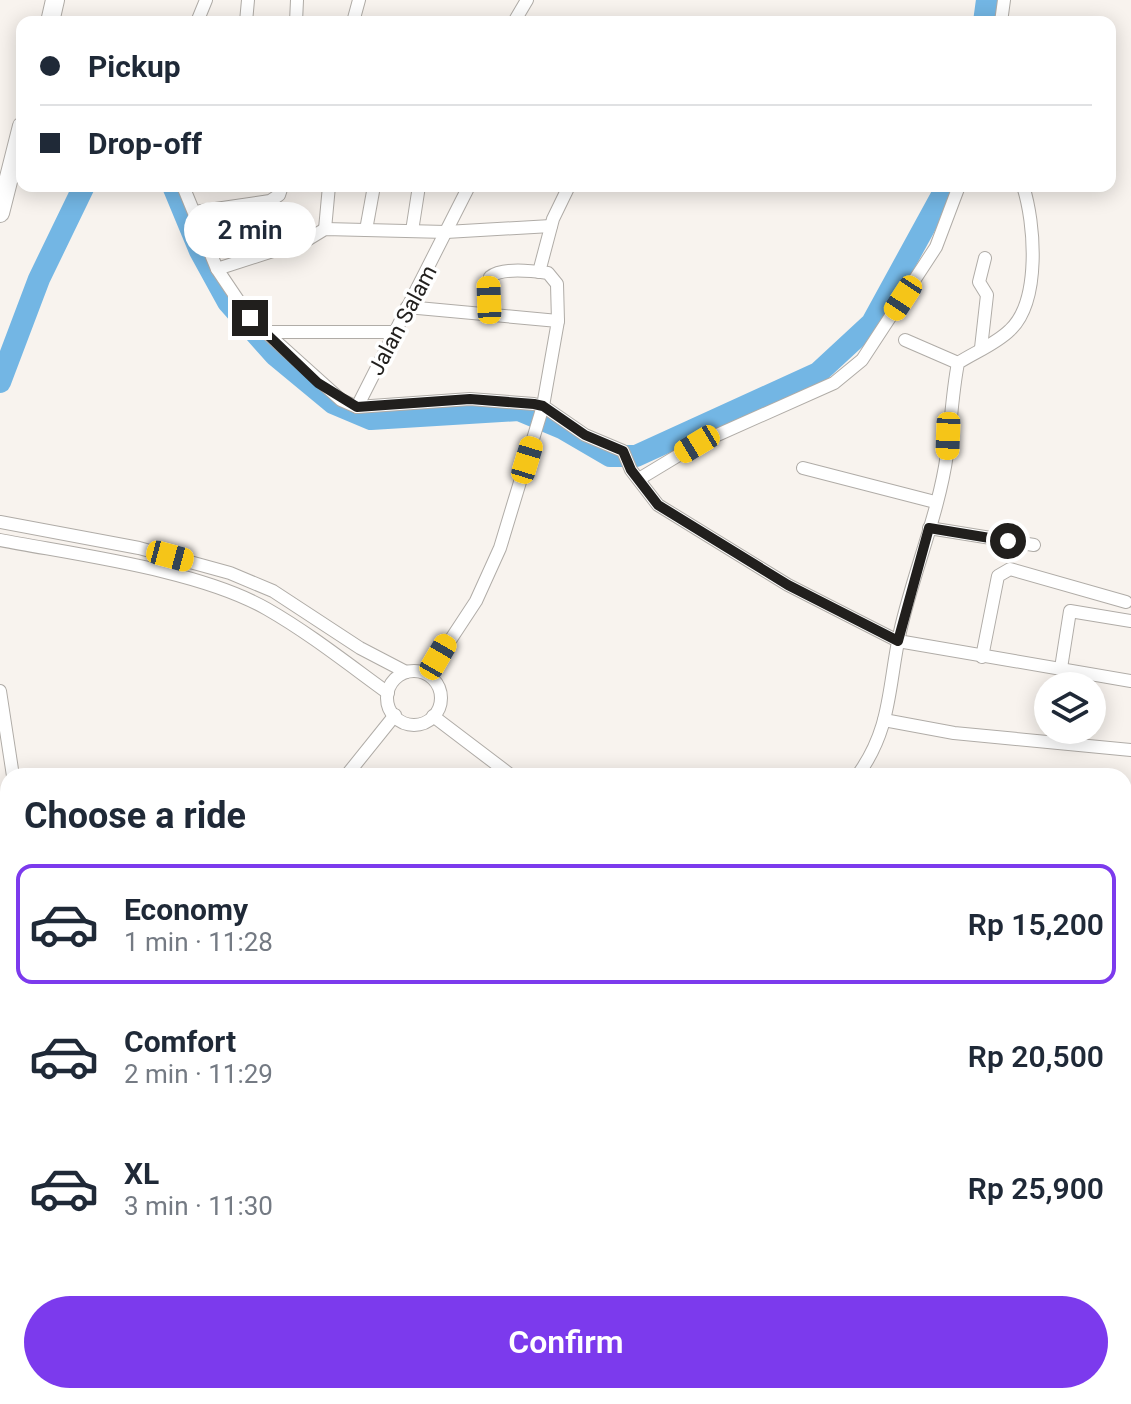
<!DOCTYPE html>
<html lang="en">
<head>
<meta charset="utf-8">
<style>
  :root { --surface:#fff; --page:#f6f6f7; --text:#1f2937; --muted:#747a83; --line:#e0e1e3; --accent:#7c3aed }
  body { margin:0; font-family:Roboto,sans-serif; background:var(--page); color:var(--text); height:100vh; display:flex; flex-direction:column; font-size:30px; white-space:nowrap }
  * { box-sizing:border-box; margin:0 }
  p { font-size:26px; color:var(--muted) }
  .icon { flex:none; width:44px; height:44px; fill:none; stroke:currentColor; stroke-width:2; stroke-linecap:round; stroke-linejoin:round }
  .map { position:relative; flex:1; overflow:hidden }
  .details { position:absolute; left:0px; top:768px; width:1132px; height:636px; display:flex; flex-direction:column; background:var(--surface); border-radius:24px 24px 0 0; box-shadow:0 4px 20px #0003 }
  .details>* { flex:none }
  .hud { position:absolute; left:16px; top:16px; width:1100px; height:176px; border-radius:16px; box-shadow:0 4px 20px #0003; display:grid; align-content:center; height:176px; padding:0 24px; background:var(--surface) }
  .buttons { position:absolute; left:1034px; top:672px; display:grid; gap:16px }
  .buttons a { display:grid; place-items:center; width:72px; height:72px; border-radius:50%; background:var(--surface); box-shadow:0 4px 20px #0003; font-size:40px }
  .end { position:absolute; width:36px; height:36px; margin:-18px; border:10px solid #211f1d; background:#fff; box-shadow:0 0 0 4px #fff }
  .from { border-radius:50% }
  .bubble { position:absolute; height:56px; border-radius:28px; background:var(--surface); box-shadow:0 4px 20px #0003; font-size:26px; font-weight:600; line-height:56px; text-align:center }
  .car { position:absolute; width:24px; height:48px; margin:-24px -12px; border-radius:10px; box-shadow:0 0 6px 2px #0007; background:linear-gradient(#f5c518 24%,#345 0 40%,#f5c518 0 76%,#345 0 86%,#f5c518 0) }
  .hud b { display:flex; align-items:center; gap:28px; height:76px; font-size:30px }
  .hud b+b { border-top:2px solid var(--line) }
  .hud i { width:20px; height:20px; background:var(--text) }
  ul { padding:0; list-style:none }
  li { display:flex; align-items:center; gap:24px; height:120px; margin:0 16px 12px; padding:0 8px; border:4px solid transparent; border-radius:16px }
  li div { flex:1 }
  li b { display:block; font-size:30px }
  li em { font-style:normal; font-weight:600 }
  li.active { border-color:var(--accent) }
  li>.icon { width:72px; height:72px; stroke-width:1.5 }
  h2 { padding:0 24px; font-size:36px; line-height:96px }
  .action { display:flex; gap:16px; margin-top:auto; padding:16px 24px }
  .action a { flex:1; height:92px; border-radius:48px; background:var(--accent); color:#fff; font-size:32px; font-weight:600; line-height:92px; text-align:center }
  .map>svg:first-child { display:block }
  .lines { fill:none; stroke-linecap:round; stroke-linejoin:round }
  .river { stroke:#73b6e4; stroke-width:22 }
  .minor-casing { stroke:#b0aca7; stroke-width:14 }
  .highway-casing { stroke:#b0aca7; stroke-width:20 }
  .minor { stroke:#fff; stroke-width:12 }
  .highway { stroke:#fff; stroke-width:18 }
  .route { stroke:#211f1d; stroke-width:10 }
  .labels { text-anchor:middle; stroke-width:7; stroke-linejoin:round; paint-order:stroke }
  .street-label { font-size:22px; fill:#211f1d; stroke:#fff }
</style>
</head>
<body>
<div class="map">
<svg width="1131" height="1404" viewBox="0 0 1131 1404">
  <rect width="100%" height="100%" fill="#f8f3ee"/>
  <g class="lines">
    <g class="river">
      <polyline points="984,22 987,0"/>
      <polyline points="173,186 200,251 228,302 275,355 333,403 371,419 519,410 562,428 610,456 636,456 818,373 872,323 947,186"/>
      <polyline points="0,382 39,279 84,186"/>
      <polyline points="0,848 8,880"/>
      <polyline points="0,956 8,901"/>
      <polyline points="1124,1108 1131,1104"/>
      <polyline points="673,1404 687,1396"/>
    </g>
    <defs>
      <g id="minor">
        <polyline points="197,22 206,0"/>
        <polyline points="246,22 248,0"/>
        <polyline points="296,22 297,0"/>
        <polyline points="353,22 359,0"/>
        <polyline points="514,22 527,0"/>
        <polyline points="1001,22 1004,0"/>
        <polyline points="183,186 217,269 250,318 341,400 357,407 470,399 534,404 543,406 585,435 623,451 631,470 658,505 788,585 898,641 1131,681"/>
        <polyline points="195,212 270,201 279,195 282,186"/>
        <polyline points="325,229 329,186"/>
        <polyline points="366,230 374,186"/>
        <polyline points="412,231 419,186"/>
        <polyline points="217,269 307,240 325,229 446,232 551,226"/>
        <polyline points="539,272 553,219 569,186"/>
        <polyline points="407,307 558,321 543,406 500,548 476,601 428,674"/>
        <path d="M490 317V277C502 267 533 271 548 273L557 284 558 321"/>
        <polyline points="266,332 392,332"/>
        <polyline points="905,340 958,363"/>
        <polyline points="981,348 987,295 979,282 985,258"/>
        <polyline points="357,407 469,186"/>
        <polyline points="803,468 935,502"/>
        <polyline points="639,479 697,444 834,383 862,360 936,247 959,186"/>
        <polyline points="0,522 139,548 230,573 273,591 360,648 406,672"/>
        <polyline points="929,528 1034,545"/>
        <path d="M0 540C78 555 199 570 267 609 309 633 348 664 388 693"/>
        <polyline points="982,657 998,576 1010,569 1126,602"/>
        <polyline points="1061,668 1070,611 1131,621"/>
        <circle cx="414" cy="698" r="27"/>
        <polyline points="0,691 13,776"/>
        <polyline points="433,716 512,776"/>
        <polyline points="884,720 954,733 1131,750"/>
        <polyline points="346,776 395,715"/>
        <path d="M857 776C892 729 888 686 900 632 913 573 939 513 947 454 951 424 952 394 958 363 975 352 996 344 1010 330 1041 301 1035 223 1023 186"/>
        <polyline points="0,980 8,951"/>
        <polyline points="353,1396 461,1404"/>
        <polyline points="158,1404 168,1396"/>
        <polyline points="557,1404 563,1396"/>
      </g>
      <g id="highway">
        <polyline points="50,22 55,0"/>
        <polyline points="0,213 22,126"/>
      </g>
    </defs>
    <use href="#minor" class="minor-casing"/>
    <use href="#highway" class="highway-casing"/>
    <use href="#minor" class="minor"/>
    <use href="#highway" class="highway"/>
  </g>
  <g class="lines">
    <polyline class="route" points="250,318 318,383 357,407 470,399 534,404 543,406 585,435 623,451 631,470 658,505 788,585 898,641 929,528 1008,541"/>
  </g>
  <g class="labels">
    <g class="street-label">
      <text transform="translate(402 320) rotate(-62)" y="8">Jalan Salam</text>
    </g>
  </g>
</svg>
<div class="buttons">
<a><svg class="icon" aria-label="layers" viewBox="0 0 24 24"><path d="M12 4l9 5-9 5-9-5zM3 14l9 5 9-5"/></svg></a>
</div>
<i class="end from" style="left:1008px;top:541px"></i>
<i class="end" style="left:250px;top:318px"></i>
<div class="bubble" style="left:184px;top:202px;width:132px">2 min</div>
<i class="car" style="left:903px;top:298px;rotate:213deg"></i>
<i class="car" style="left:489px;top:300px;rotate:358deg"></i>
<i class="car" style="left:948px;top:436px;rotate:182deg"></i>
<i class="car" style="left:697px;top:444px;rotate:239deg"></i>
<i class="car" style="left:527px;top:460px;rotate:17deg"></i>
<i class="car" style="left:170px;top:556px;rotate:105deg"></i>
<i class="car" style="left:438px;top:657px;rotate:30deg"></i>
<div class="hud">
<b><i class="from"></i>Pickup</b>
<b><i></i>Drop-off</b>
</div>
<section class="details">
<h2>Choose a ride</h2>
<ul>
<li class="active"><svg class="icon" aria-label="car" viewBox="0 0 24 24"><path d="M5 17H2v-5l4-1 3-4h7l3 4 3 1v5h-3M9 17h6M6 11h13"/><circle cx="7" cy="17" r="2"/><circle cx="17" cy="17" r="2"/></svg><div><b>Economy</b><p>1 min · 11:28</p></div><em>Rp 15,200</em></li>
<li><svg class="icon" aria-label="car" viewBox="0 0 24 24"><path d="M5 17H2v-5l4-1 3-4h7l3 4 3 1v5h-3M9 17h6M6 11h13"/><circle cx="7" cy="17" r="2"/><circle cx="17" cy="17" r="2"/></svg><div><b>Comfort</b><p>2 min · 11:29</p></div><em>Rp 20,500</em></li>
<li><svg class="icon" aria-label="car" viewBox="0 0 24 24"><path d="M5 17H2v-5l4-1 3-4h7l3 4 3 1v5h-3M9 17h6M6 11h13"/><circle cx="7" cy="17" r="2"/><circle cx="17" cy="17" r="2"/></svg><div><b>XL</b><p>3 min · 11:30</p></div><em>Rp 25,900</em></li>
</ul>
<div class="action"><a>Confirm</a></div>
</section>
</div>
</body>
</html>
